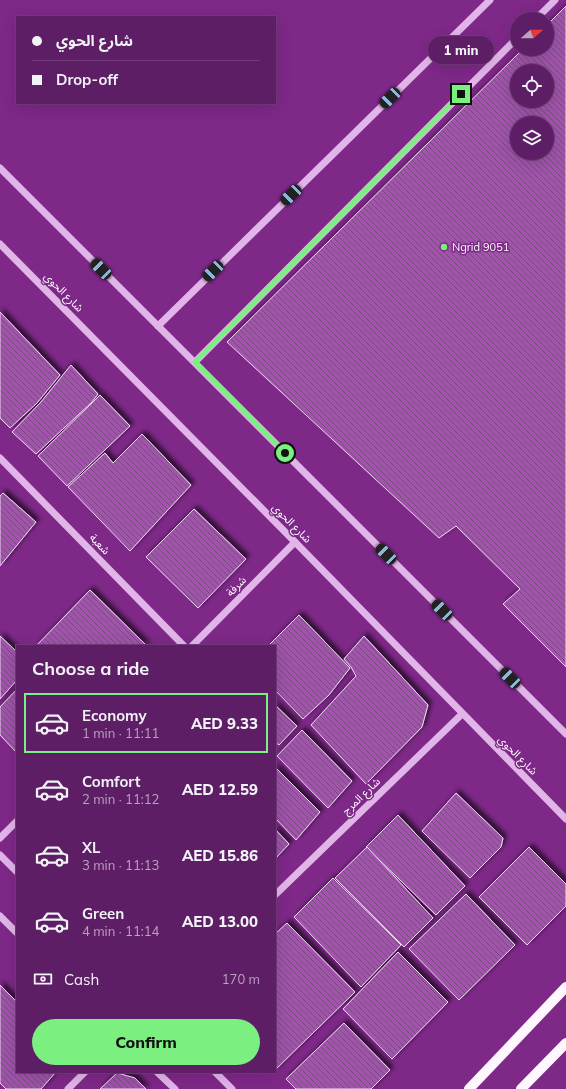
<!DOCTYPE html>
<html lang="en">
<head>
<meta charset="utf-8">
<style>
  :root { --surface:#5e1e66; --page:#64276c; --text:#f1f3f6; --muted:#b9a2bf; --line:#733c7a; --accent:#7bf080 }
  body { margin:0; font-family:Mulish,"Noto Sans Arabic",sans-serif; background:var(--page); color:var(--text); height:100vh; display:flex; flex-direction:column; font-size:15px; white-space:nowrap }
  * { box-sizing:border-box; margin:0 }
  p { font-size:13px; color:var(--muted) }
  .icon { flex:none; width:22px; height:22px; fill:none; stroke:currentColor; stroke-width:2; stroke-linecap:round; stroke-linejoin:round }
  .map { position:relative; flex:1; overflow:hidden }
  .panel { position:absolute; left:16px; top:645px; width:260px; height:428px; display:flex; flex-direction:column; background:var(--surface); border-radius:0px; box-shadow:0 4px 16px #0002,0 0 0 1px var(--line) }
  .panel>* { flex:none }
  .banner { position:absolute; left:16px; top:16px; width:260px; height:88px; border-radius:0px; box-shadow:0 4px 16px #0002,0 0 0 1px var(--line); display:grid; align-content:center; height:88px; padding:0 16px; background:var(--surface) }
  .needle { width:26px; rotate:70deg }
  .tools { position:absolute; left:510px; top:12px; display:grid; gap:8px }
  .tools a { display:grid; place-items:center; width:44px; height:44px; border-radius:50%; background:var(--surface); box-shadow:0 4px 16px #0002,0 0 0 1px var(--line); font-size:20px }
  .end { position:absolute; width:18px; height:18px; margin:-9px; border:5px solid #7bf080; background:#111; box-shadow:0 0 0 2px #111 }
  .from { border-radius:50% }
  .bubble { position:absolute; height:28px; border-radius:14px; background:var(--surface); box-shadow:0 4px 16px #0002,0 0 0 1px var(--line); font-size:13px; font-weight:800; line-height:28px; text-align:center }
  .car { position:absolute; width:12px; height:24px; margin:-12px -6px; border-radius:5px; box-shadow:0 0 3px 1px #0007; background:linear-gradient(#222 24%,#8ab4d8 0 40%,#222 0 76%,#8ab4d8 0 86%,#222 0) }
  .banner b { display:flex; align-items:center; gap:14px; height:38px; font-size:15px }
  .banner b+b { border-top:1px solid var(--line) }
  .banner i { width:10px; height:10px; background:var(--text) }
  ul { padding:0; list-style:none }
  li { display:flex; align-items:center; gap:12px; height:60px; margin:0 8px 6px; padding:0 8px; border:2px solid transparent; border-radius:0px }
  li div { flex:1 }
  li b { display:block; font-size:15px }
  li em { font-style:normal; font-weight:800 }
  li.active { border-color:var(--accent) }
  li>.icon { width:36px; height:36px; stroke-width:1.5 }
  h2 { padding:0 16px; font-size:18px; line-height:48px }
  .pay { display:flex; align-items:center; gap:10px; height:44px; padding:0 16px; font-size:15px }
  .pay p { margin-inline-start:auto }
  .primary-button { display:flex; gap:8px; margin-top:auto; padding:8px 16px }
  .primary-button a { flex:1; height:46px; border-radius:24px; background:var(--accent); color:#111; font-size:16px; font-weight:800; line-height:46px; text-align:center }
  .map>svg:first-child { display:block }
  .building { fill:url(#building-back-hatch); stroke:#f3d9f7; fill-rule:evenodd; filter:url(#shadow) }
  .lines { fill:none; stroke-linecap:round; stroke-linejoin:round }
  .minor { stroke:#e2b5e9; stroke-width:7 }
  .major { stroke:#fef7fe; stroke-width:10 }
  .route { stroke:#7bf080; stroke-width:5 }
  .poi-dot { fill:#7bf080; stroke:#7e2888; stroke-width:1.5 }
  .labels { text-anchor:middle; stroke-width:3; stroke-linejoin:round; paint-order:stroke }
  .poi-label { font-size:11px; fill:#fff; stroke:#7e2888; text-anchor:start }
  .street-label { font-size:11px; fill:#fff; stroke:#7e2888 }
</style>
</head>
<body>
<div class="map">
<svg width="566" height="1089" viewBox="0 0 566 1089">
  <defs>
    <pattern id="building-back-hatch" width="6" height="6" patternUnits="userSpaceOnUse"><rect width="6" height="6" fill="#a451b0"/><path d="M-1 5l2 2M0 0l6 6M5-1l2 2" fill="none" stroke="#784e7e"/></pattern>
    <filter id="shadow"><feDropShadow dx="3.5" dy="-3.5" stdDeviation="2" flood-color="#0009"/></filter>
  </defs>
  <rect width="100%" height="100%" fill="#7e2888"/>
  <g class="building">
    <path d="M566 6V667L503 604 520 589 456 526 439 538 227 342 523 49H547V25ZM517 71H547V101H517ZM517 123H547V153H517Z"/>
    <polygon points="0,312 60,375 37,403 10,428 0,418"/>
    <polygon points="71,365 98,394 91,403 36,454 12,432 41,402"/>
    <polygon points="100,395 130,426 67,486 38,456"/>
    <polygon points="142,434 191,485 130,551 68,487 105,453 113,463"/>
    <polygon points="3,493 36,522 0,566 0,496"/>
    <polygon points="194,509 246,559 198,608 146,557"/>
    <polygon points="90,590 147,646 36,646"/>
    <polygon points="299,615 350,668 329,695 303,719 275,690 275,646 268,646"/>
    <polygon points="0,636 17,652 17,680 0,699"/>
    <polygon points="364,636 428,705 422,727 366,784 311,725 356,676 351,667 344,659"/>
    <polygon points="17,689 17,753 0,735 0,707"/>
    <polygon points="275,705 297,726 279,745 275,742"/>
    <polygon points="302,730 352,781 328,808 277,756"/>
    <polygon points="275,767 320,812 296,840 275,818"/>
    <polygon points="456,793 503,838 501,847 470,878 422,831"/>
    <polygon points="398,815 465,886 436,915 366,847"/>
    <polygon points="275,829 289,844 275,859"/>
    <polygon points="367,847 433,918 404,947 335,878"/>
    <polygon points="529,847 566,884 566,906 527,945 479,897"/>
    <polygon points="333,878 401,945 361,987 294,917"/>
    <polygon points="466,894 515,945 459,1000 409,949"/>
    <polygon points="287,923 355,992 275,1070 275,934"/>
    <polygon points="398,952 448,1002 392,1059 343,1009"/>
    <polygon points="0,985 17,1002 17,1072 56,1072 41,1089 6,1089 0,1083"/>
    <polygon points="344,1023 390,1070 371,1089 296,1089 286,1079"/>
    <polygon points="117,1073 135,1078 146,1089 100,1089"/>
  </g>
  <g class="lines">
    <g class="minor">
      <polyline points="536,19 555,0"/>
      <polyline points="0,168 566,734"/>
      <polyline points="0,244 295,542 566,819"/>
      <polyline points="158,326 490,0"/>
      <polyline points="195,362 517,38"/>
      <polyline points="0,458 184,646"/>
      <polyline points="192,646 295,542"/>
      <polyline points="0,838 17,821"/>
      <polyline points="0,855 17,872"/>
      <polyline points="275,895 462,714"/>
      <polyline points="0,916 17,933"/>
      <polyline points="157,1072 175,1089"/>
      <polyline points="215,1072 232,1089"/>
      <polyline points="68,1089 85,1072"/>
    </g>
    <g class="major">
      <polyline points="469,1089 566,987"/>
      <polyline points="521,1089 566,1043"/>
    </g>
  </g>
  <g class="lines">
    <polyline class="route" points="285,453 195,362 461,94"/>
  </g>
  <circle class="poi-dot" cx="444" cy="247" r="4"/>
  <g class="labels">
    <g class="poi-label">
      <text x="452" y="251">Ngrid 9051</text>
    </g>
    <g class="street-label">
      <text transform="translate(64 292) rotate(45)" y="4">شارع الحوي</text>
      <text transform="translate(292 523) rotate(45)" y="4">شارع الحوي</text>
      <text transform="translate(100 544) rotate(46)" y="4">شعبة</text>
      <text transform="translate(236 586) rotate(-45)" y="4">شرفة</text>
      <text transform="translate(518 755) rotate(45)" y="4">شارع الحوي</text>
      <text transform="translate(361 796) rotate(-44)" y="4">شارع المرج</text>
    </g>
  </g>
</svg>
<div class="tools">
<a><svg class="needle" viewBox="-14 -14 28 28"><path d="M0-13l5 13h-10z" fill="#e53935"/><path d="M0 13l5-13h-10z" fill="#b9a2bf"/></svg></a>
<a><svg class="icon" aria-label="locate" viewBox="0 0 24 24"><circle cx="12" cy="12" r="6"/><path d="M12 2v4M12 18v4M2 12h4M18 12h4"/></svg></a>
<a><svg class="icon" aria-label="layers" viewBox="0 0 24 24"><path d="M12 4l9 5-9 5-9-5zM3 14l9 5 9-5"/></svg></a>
</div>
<i class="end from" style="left:285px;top:453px"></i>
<i class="end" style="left:461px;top:94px"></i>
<div class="bubble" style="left:428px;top:36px;width:66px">1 min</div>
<i class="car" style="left:390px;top:98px;rotate:226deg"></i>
<i class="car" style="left:291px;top:195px;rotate:226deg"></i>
<i class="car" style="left:101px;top:269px;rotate:315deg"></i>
<i class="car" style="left:213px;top:271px;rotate:226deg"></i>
<i class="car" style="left:386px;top:554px;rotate:315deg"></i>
<i class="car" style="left:442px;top:610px;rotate:315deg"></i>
<i class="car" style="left:510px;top:678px;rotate:315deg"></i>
<div class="banner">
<b><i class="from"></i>شارع الحوي</b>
<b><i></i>Drop-off</b>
</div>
<section class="panel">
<h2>Choose a ride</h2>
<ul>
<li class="active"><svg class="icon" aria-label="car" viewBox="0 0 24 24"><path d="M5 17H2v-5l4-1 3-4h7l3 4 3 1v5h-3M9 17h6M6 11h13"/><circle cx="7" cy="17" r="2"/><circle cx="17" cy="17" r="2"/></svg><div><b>Economy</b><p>1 min · 11:11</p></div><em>AED 9.33</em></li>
<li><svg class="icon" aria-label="car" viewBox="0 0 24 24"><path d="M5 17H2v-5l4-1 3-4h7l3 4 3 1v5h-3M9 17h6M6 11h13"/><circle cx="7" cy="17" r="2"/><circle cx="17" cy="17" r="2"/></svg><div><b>Comfort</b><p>2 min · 11:12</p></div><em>AED 12.59</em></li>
<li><svg class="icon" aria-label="car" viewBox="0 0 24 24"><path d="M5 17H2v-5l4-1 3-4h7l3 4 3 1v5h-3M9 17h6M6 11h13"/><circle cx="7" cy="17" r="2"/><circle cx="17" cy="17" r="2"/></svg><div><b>XL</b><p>3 min · 11:13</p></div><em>AED 15.86</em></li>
<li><svg class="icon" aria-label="car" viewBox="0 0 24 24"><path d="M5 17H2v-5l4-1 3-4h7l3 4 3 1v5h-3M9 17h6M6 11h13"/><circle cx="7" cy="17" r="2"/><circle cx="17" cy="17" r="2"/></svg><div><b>Green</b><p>4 min · 11:14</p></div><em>AED 13.00</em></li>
</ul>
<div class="pay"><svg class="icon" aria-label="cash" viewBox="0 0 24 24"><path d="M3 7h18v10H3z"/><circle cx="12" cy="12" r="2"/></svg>Cash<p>170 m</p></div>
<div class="primary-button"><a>Confirm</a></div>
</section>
</div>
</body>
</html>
